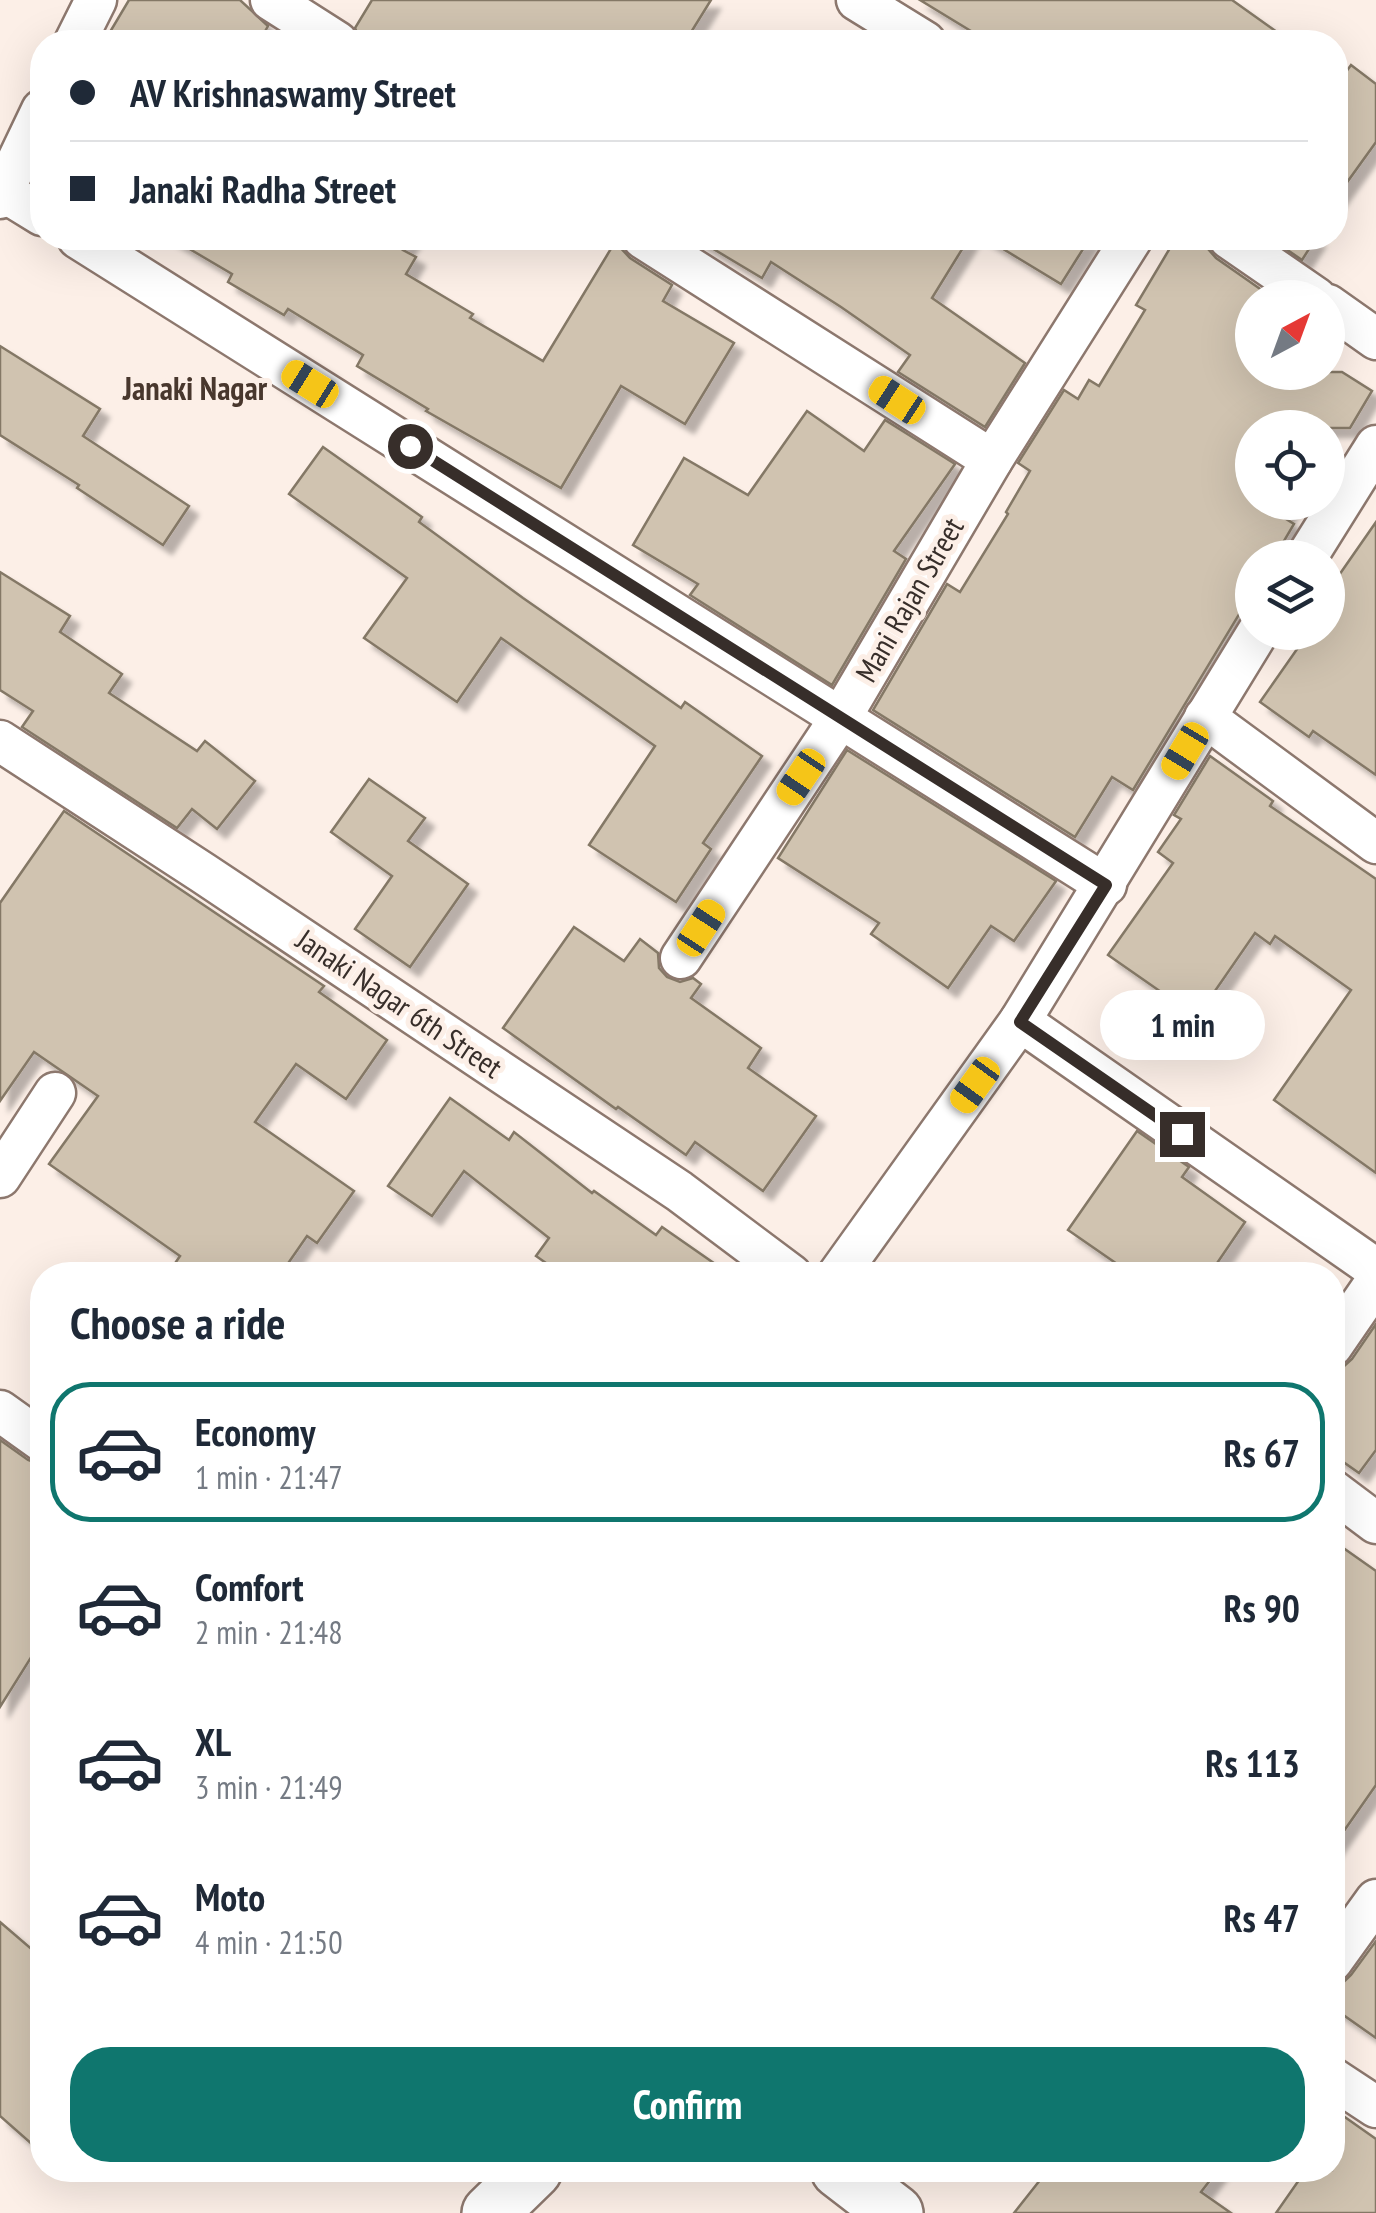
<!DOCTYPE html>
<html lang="en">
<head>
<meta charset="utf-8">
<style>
  :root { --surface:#fff; --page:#f2f2f3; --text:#1f2937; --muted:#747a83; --line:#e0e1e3; --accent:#0f766e }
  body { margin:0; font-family:"PT Sans Narrow",sans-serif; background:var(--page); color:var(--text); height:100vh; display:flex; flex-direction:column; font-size:38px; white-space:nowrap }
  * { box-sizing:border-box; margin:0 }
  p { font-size:32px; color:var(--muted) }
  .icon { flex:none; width:55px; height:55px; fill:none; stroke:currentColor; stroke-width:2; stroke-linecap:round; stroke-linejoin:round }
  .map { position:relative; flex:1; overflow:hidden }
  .details { position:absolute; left:30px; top:1262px; width:1315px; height:920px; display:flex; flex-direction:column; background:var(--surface); border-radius:40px; box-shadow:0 10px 40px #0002 }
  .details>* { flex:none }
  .banner { position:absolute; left:30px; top:30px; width:1318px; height:220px; border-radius:40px; box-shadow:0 10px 40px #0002; display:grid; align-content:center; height:220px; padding:0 40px; background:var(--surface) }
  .needle { width:65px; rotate:41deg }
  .controls { position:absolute; left:1235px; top:280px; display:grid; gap:20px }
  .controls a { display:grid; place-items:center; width:110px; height:110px; border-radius:50%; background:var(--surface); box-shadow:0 10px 40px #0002; font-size:50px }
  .end { position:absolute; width:45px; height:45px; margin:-22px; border:12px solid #372e2a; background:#fff; box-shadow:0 0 0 5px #fff }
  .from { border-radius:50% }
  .bubble { position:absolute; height:70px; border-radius:35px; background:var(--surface); box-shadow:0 10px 40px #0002; font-size:32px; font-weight:700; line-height:70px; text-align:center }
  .car { position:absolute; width:30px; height:60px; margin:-30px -15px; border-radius:12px; box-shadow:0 0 8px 2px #0007; background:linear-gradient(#f5c518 24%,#345 0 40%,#f5c518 0 76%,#345 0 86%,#f5c518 0) }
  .banner b { display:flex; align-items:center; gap:35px; height:95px; font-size:38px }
  .banner b+b { border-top:2px solid var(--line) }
  .banner i { width:25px; height:25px; background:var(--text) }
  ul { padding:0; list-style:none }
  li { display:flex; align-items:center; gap:30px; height:140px; margin:0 20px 15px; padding:0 20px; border:5px solid transparent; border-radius:40px }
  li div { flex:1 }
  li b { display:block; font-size:38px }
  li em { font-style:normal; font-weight:700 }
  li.on { border-color:var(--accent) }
  li>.icon { width:90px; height:90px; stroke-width:1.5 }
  h2 { padding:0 40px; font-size:45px; line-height:120px }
  .button { display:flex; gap:20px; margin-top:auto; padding:20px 40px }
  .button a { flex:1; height:115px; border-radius:40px; background:var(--accent); color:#fff; font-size:40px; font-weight:700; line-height:115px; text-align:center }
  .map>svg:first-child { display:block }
  .building { fill:#d0c3b0; stroke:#847866; stroke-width:2.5; filter:url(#shadow) }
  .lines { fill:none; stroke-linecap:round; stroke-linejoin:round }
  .minor-casing { stroke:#8d786e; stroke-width:45 }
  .secondary-casing { stroke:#8d786e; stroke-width:60 }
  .minor { stroke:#fff; stroke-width:40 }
  .secondary { stroke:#fff; stroke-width:55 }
  .route { stroke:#372e2a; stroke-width:12 }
  .labels { text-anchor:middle; stroke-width:10; stroke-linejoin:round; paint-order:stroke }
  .street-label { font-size:30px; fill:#372e2a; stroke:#fcefe7 }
  .neighbourhood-label { font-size:32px; font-weight:bold; fill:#48372d; stroke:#fcefe7 }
</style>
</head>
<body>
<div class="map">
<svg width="1376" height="2213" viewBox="0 0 1376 2213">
  <defs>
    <filter id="shadow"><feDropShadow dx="9" dy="9" stdDeviation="2.5" flood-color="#0004"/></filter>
  </defs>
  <rect width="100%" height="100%" fill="#fcefe7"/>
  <g class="building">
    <polygon points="129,0 240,0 268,26 259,42 104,42"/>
    <polygon points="372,0 711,0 685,42 361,42 355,28"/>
    <polygon points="920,0 1232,0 1291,42 989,42"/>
    <polygon points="1351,65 1376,84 1376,142 1335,199 1335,87"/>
    <polygon points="171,238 411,238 403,250 416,257 406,274 473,314 470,318 543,361 615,242 630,258 672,285 663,301 734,343 685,424 621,386 561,488 426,411 428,409 357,366 363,355 288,309 284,315 228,282 232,274"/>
    <polygon points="695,238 969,238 932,298 1025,363 985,427 898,372 910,355 841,307 771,262 762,278"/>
    <polygon points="985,238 1090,238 1061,284"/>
    <polygon points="1176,238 1205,238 1208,249 1216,258 1273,298 1252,298 1252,372 1342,372 1372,391 1350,428 1252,428 1252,502 1292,502 1283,517 1294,524 1274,558 1252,558 1252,593 1133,790 1112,777 1075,837 873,710 947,584 960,592 1008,514 1006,512 1030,471 1018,463 1064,390 1078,399 1089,380 1099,386 1145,310 1136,305"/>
    <polygon points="1270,238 1316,238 1302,260"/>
    <polygon points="0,346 100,409 83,436 189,506 163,545 77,488 79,485 0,435"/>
    <polygon points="807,411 864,451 885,420 955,464 894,551 906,559 832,685 690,595 698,584 633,545 684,458 748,495"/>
    <polygon points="323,447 422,517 419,522 523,598 681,708 685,702 762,756 703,843 711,849 676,902 589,845 655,746 501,638 457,702 364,638 407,578 289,494"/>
    <polygon points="1376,522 1376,775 1313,731 1309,737 1260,702 1309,632 1328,632 1328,591"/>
    <polygon points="0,572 70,616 60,632 122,674 109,693 197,751 205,741 255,781 217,829 192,809 177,828 22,727 33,711 0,690"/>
    <polygon points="847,750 1056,881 1014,941 991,926 948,988 871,934 879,923 778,858"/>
    <polygon points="1210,756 1273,801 1270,806 1376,879 1376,1173 1274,1100 1351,990 1275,936 1270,944 1255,933 1197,1017 1108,955 1173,863 1158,852 1181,819 1174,815"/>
    <polygon points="369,779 425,818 408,841 468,884 410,967 355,929 392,876 331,832"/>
    <polygon points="64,811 324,986 319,992 387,1040 346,1099 296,1064 255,1122 354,1191 317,1243 307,1236 280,1275 167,1275 180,1256 49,1164 98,1096 34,1052 0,1101 0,903"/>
    <polygon points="574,927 624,961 640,939 658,953 659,968 667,977 680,982 693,978 701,984 691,998 761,1048 748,1068 816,1116 763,1191 695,1142 686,1155 618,1107 616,1109 503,1028"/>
    <polygon points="450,1098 509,1140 514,1132 592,1193 594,1191 656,1235 662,1227 731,1275 563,1275 536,1256 549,1238 464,1171 432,1216 388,1186"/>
    <polygon points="1137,1131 1189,1167 1182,1177 1245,1222 1209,1275 1133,1275 1068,1230"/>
    <polygon points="1376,1324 1376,1450 1359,1473 1332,1454 1332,1377 1352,1359"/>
    <polygon points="0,1440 28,1460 42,1465 42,1640 0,1707"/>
    <polygon points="1332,1540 1376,1571 1376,1785 1332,1848"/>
    <polygon points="0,1922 42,1958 42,2153 0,2116"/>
    <polygon points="1376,1941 1376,2038 1332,2007 1332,1993 1351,1975"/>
    <polygon points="1332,2108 1376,2139 1376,2213 1276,2213 1306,2170 1332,2170"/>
    <polygon points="1048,2170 1218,2170 1201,2192 1231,2213 1014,2213"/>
  </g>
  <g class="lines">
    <defs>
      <g id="minor">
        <polyline points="271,0 337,42"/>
        <polyline points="857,0 925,42"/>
        <polyline points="75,42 96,0"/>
        <polyline points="3,191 42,215"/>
        <polyline points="0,198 42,110"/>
        <polyline points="78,238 1106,885"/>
        <polyline points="643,238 992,460"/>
        <polyline points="1229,238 1316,298"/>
        <polyline points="1328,305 1376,339"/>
        <polyline points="1306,558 1376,446"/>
        <polyline points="1205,717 1376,843"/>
        <polyline points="0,741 203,873 679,1191 791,1275"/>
        <polyline points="681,958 841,717 992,460 1132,238"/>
        <polyline points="1020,1021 1376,1269"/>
        <polyline points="0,1177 55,1093"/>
        <polyline points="838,1275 1020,1021 1258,632"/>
        <polyline points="1332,1346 1376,1282"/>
        <polyline points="0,1411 42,1441"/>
        <polyline points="1332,1490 1376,1523"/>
        <polyline points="1332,1961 1376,1900"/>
        <polyline points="1332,2078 1376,2107"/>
      </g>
      <g id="secondary">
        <polyline points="839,2170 895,2213"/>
        <polyline points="490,2213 534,2170"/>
      </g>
    </defs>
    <use href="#minor" class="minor-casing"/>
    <use href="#secondary" class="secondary-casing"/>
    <use href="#minor" class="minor"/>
    <use href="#secondary" class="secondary"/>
  </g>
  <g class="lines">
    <polyline class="route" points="410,446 1106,885 1020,1022 1182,1134"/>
  </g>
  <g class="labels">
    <g class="street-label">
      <text transform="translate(910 600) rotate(-60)" y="10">Mani Rajan Street</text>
      <text transform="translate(399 1004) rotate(34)" y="10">Janaki Nagar 6th Street</text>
    </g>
    <g class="neighbourhood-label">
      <text x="195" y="400">Janaki Nagar</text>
    </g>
  </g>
</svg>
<div class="controls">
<a><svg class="needle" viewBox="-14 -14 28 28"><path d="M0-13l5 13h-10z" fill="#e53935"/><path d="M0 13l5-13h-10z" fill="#747a83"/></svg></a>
<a><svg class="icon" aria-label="locate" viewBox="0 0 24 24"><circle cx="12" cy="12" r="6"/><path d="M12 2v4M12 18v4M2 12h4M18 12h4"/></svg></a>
<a><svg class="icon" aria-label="layers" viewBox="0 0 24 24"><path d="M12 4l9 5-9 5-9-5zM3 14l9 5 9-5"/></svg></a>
</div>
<i class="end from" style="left:410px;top:446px"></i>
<i class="end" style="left:1182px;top:1134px"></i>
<div class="bubble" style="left:1100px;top:990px;width:165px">1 min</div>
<i class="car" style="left:310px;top:384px;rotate:302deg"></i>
<i class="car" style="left:897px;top:400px;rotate:303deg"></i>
<i class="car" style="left:1185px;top:751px;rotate:211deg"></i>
<i class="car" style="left:801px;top:777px;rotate:214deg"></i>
<i class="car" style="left:701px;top:928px;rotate:33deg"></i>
<i class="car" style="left:975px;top:1085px;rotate:216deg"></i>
<div class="banner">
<b><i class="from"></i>AV Krishnaswamy Street</b>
<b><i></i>Janaki Radha Street</b>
</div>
<section class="details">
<h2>Choose a ride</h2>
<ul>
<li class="on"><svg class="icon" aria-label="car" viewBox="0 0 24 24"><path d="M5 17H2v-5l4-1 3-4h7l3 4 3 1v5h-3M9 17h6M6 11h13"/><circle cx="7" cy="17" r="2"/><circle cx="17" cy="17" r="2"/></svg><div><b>Economy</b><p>1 min · 21:47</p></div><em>Rs 67</em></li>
<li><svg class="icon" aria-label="car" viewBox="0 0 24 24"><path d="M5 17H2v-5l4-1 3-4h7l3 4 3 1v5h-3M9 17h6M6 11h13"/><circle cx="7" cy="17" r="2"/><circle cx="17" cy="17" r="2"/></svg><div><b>Comfort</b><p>2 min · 21:48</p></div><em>Rs 90</em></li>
<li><svg class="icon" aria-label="car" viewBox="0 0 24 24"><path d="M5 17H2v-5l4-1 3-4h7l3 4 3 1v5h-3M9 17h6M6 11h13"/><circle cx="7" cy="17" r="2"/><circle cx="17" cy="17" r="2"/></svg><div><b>XL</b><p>3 min · 21:49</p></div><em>Rs 113</em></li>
<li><svg class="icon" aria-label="car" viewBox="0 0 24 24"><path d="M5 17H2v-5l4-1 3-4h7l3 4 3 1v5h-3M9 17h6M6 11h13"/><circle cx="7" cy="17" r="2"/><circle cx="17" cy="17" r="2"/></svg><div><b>Moto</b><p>4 min · 21:50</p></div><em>Rs 47</em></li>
</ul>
<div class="button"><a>Confirm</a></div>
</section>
</div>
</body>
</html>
